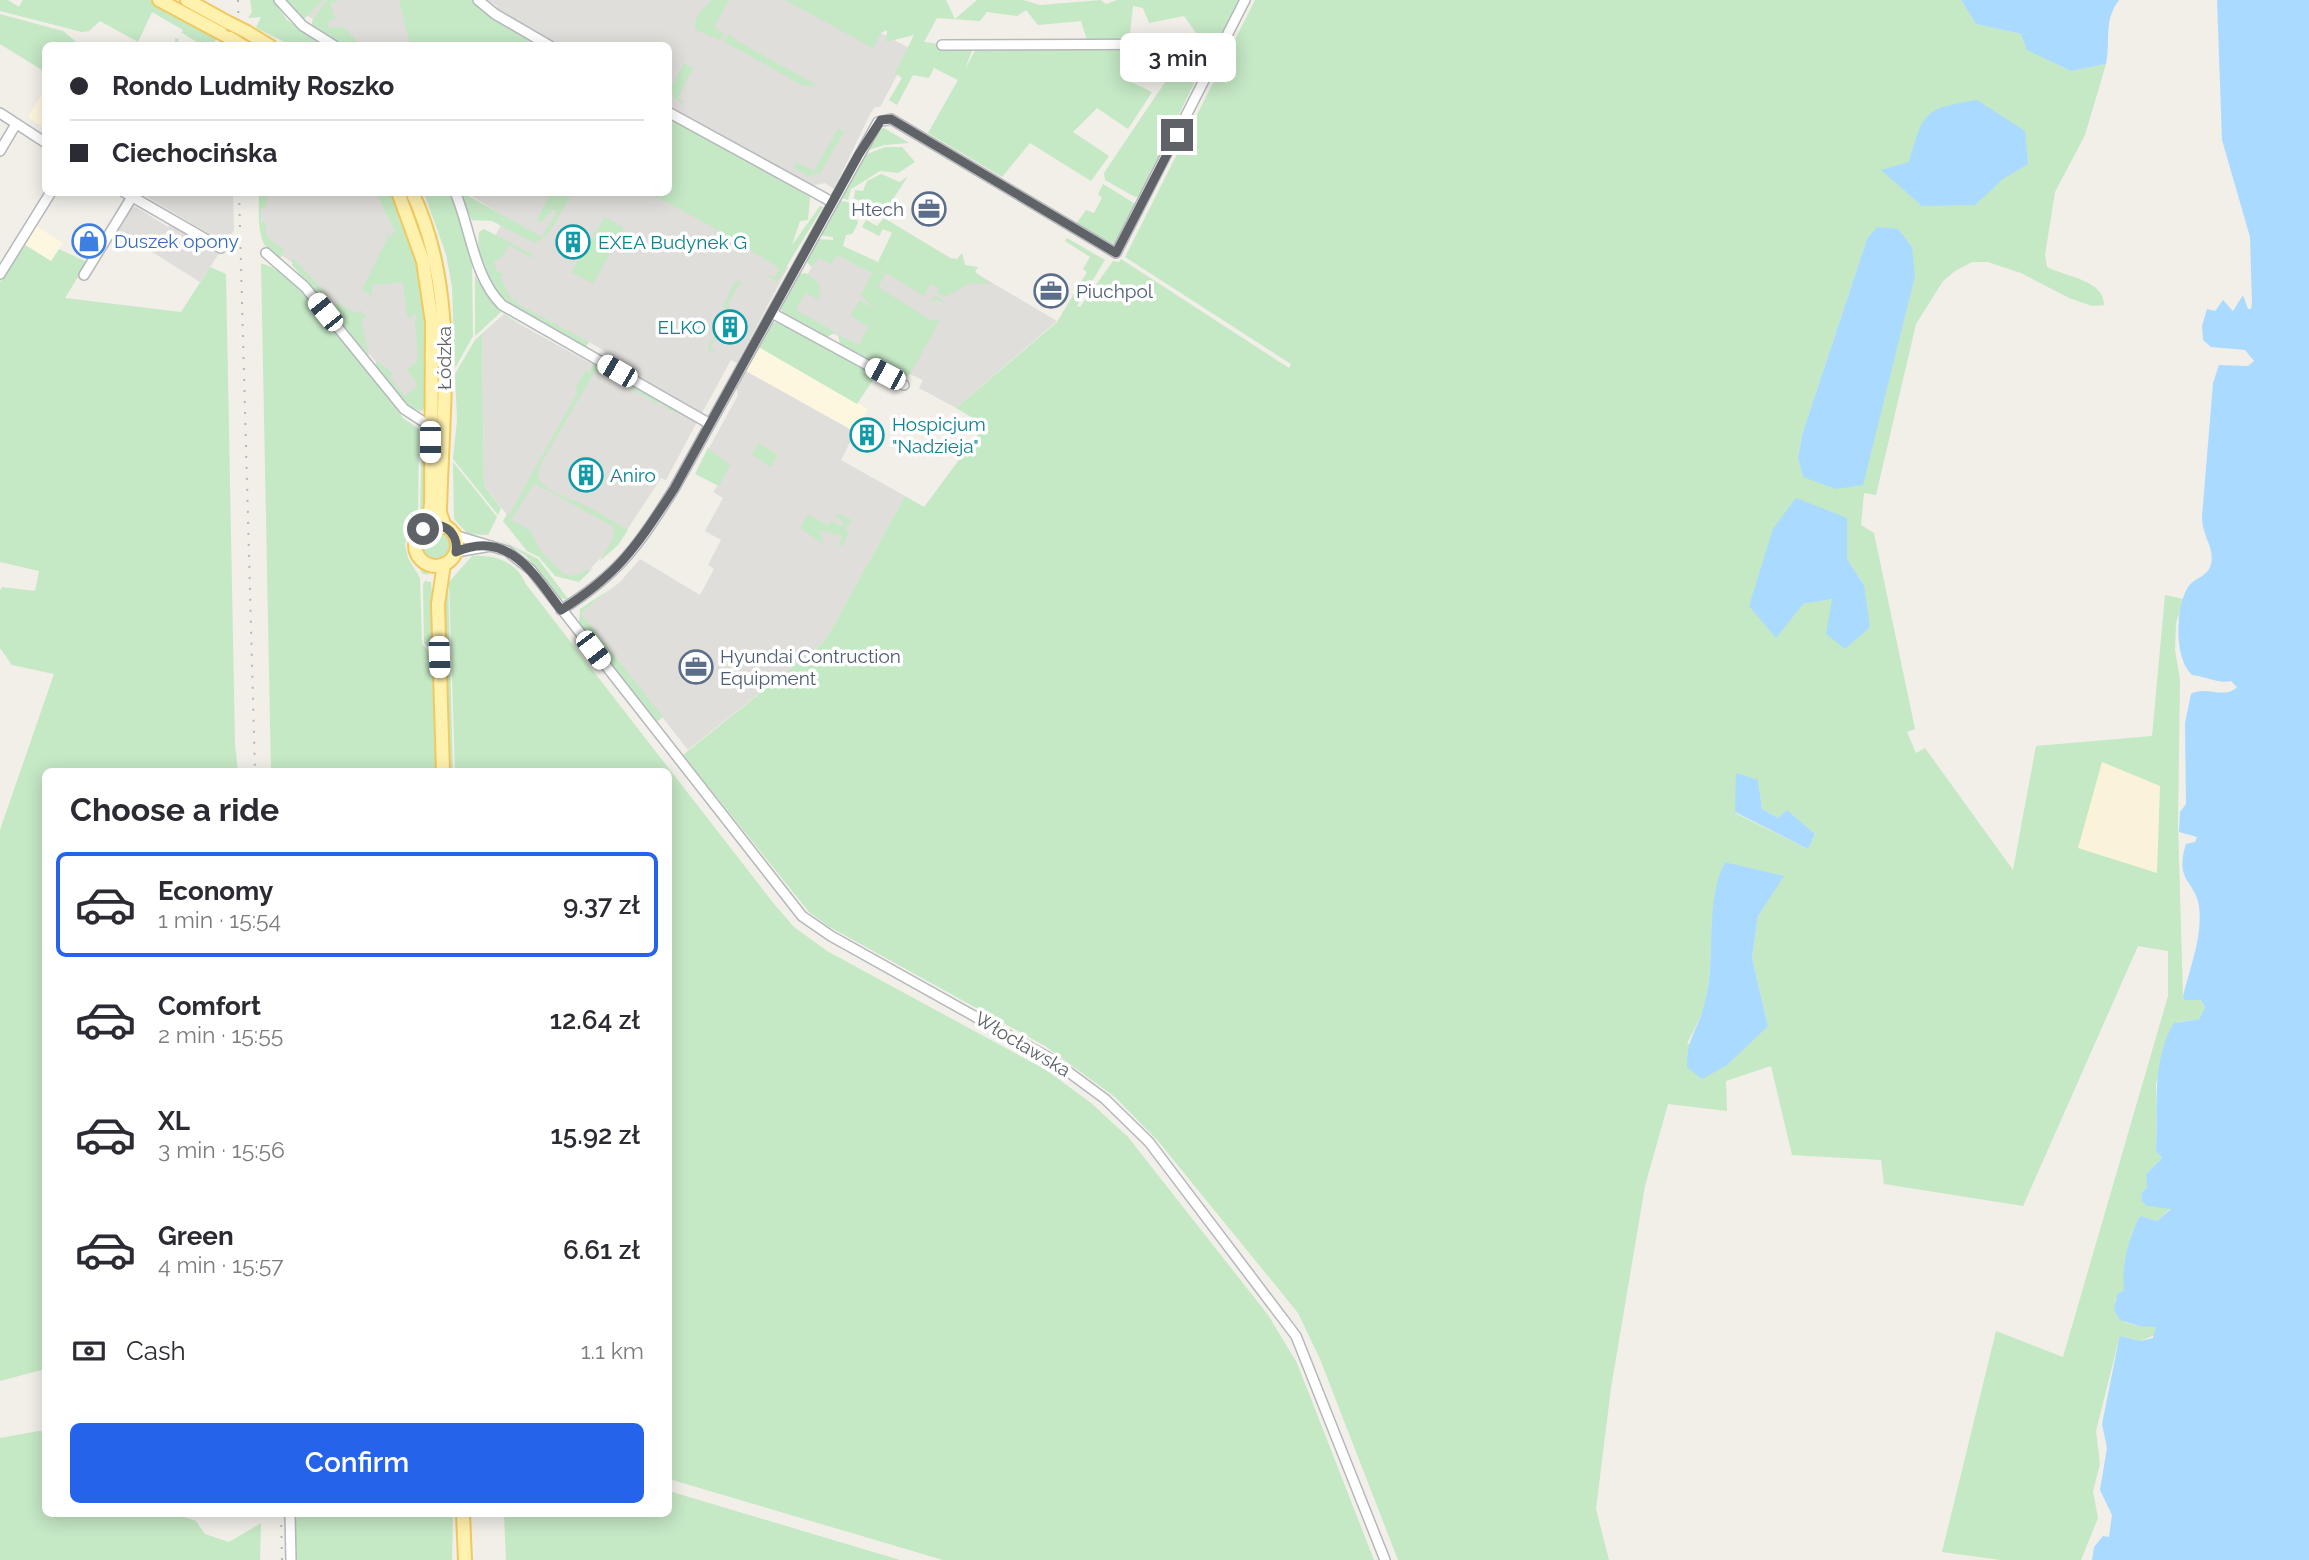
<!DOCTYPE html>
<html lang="en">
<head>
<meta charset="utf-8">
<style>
  :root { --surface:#fff; --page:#f7f7f7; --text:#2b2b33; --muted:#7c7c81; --line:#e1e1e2; --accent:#2563eb }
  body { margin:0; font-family:Raleway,sans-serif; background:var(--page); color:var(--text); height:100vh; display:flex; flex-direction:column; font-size:26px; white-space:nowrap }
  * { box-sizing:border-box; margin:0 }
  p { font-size:23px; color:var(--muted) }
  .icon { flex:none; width:38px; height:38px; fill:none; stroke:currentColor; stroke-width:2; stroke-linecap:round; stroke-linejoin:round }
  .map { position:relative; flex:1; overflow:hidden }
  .side { position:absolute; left:42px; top:768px; width:630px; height:749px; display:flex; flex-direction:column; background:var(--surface); border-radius:10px; box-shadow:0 4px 18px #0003 }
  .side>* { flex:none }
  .guide { position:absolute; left:42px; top:42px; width:630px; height:154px; border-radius:10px; box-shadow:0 4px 18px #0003; display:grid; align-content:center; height:154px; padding:0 28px; background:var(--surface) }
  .end { position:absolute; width:32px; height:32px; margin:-16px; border:9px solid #5f6368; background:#fff; box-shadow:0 0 0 4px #fff }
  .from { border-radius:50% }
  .bubble { position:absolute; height:49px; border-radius:10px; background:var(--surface); box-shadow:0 4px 18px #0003; font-size:23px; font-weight:600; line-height:49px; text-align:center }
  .car { position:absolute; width:21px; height:42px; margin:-21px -10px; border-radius:9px; box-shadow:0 0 5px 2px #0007; background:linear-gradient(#fff 24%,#345 0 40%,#fff 0 76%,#345 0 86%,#fff 0) }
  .guide b { display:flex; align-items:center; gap:24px; height:66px; font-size:26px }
  .guide b+b { border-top:2px solid var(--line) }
  .guide i { width:18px; height:18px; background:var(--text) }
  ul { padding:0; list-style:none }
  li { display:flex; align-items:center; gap:21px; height:105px; margin:0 14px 10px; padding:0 14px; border:4px solid transparent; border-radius:10px }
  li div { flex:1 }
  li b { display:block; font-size:26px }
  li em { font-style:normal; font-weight:600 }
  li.selected { border-color:var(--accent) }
  li>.icon { width:63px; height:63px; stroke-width:1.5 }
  h2 { padding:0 28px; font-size:32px; line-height:84px }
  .pay { display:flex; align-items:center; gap:18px; height:77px; padding:0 28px; font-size:26px }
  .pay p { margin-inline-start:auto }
  .button { display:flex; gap:14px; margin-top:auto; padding:14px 28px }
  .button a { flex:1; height:80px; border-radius:10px; background:var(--accent); color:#fff; font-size:28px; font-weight:600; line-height:80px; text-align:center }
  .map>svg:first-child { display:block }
  .commercial { fill:#fef7e0 }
  .industrial { fill:#e0deda }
  .green { fill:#c5e8c5; fill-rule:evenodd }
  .sand { fill:#fbf3d9 }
  .water { fill:#aadaff }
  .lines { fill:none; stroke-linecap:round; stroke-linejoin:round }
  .minor-casing { stroke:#b5b8bc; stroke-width:12 }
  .major-casing { stroke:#f2c960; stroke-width:16 }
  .minor { stroke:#fff; stroke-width:9 }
  .major { stroke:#fff2af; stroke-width:12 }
  .rail { stroke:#b6b7b8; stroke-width:2; stroke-dasharray:2 9; stroke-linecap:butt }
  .major-bridge-casing { stroke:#f2c960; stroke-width:16; stroke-linecap:butt }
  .major-bridge { stroke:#fff2af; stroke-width:12 }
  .route { stroke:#5f6368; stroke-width:9 }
  .labels { text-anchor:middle; stroke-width:7; stroke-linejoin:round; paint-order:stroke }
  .service-label { font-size:19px; fill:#4e5e75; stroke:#fff; text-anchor:start }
  .shop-label { font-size:19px; fill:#366cbe; stroke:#fff; text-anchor:start }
  .culture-label { font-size:19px; fill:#0d838f; stroke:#fff; text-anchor:start }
  .street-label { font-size:19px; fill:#5f6368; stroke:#fff }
</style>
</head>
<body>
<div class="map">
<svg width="2309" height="1560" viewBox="0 0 2309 1560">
  <rect width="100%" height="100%" fill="#f1efe8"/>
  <g class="commercial">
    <polygon points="45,89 46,128 45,128 28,117"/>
    <polygon points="34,225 63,243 51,261 26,245 25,241"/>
    <polygon points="757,346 868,409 855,432 744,370"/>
  </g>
  <g class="industrial">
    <polygon points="293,0 401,0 414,45 356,45 303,13"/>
    <polygon points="487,0 791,0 879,32 911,49 880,107 875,107 870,114 834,189 825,183 811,186 669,106 668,46 558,45 495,11 497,6"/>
    <polygon points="263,192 379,193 396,228 413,281 420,337 422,394 406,399 297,266 264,243 259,198"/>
    <polygon points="141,193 233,193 234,230 226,244"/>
    <polygon points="467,193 653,193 788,267 737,363 731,360 701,415 607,361 604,351 598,347 589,342 585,349 513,307 491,265 488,250 505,217"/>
    <polygon points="136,207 168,227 171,223 220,252 200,282 117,230 130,208"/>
    <polygon points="898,227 1057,321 956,408 919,388 923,380 840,344 838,336 834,334 826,336 786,313 824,245 877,274"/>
    <polygon points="503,315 697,422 666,480 661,478 625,533 579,580 556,576 484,486 482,334"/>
    <polygon points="744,370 855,432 841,460 905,496 825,641 688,750 581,613 620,582 640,559 700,595 714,569 708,565 721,540 705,531 723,498 713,492 718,485 696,472 738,395 736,385"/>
  </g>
  <g class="green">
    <polygon points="0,0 8,0 19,7 23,0 150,0 218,37 212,45 202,45 182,33 176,45 175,45 175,38 179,39 183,30 152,12 138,42 100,21 89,31 82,32 0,11"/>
    <polygon points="250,0 273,0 287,20 324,45 291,45 256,28 261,17 248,18 252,12"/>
    <polygon points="284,0 323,0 304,19 305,23"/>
    <polygon points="327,0 341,0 330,3 335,19 327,22 329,28 344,27 360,45 342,45 312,29 312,21"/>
    <polygon points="399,0 474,0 543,45 410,45"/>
    <path d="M712 0H729L714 27 724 34 720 40 696 30C692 17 703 10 712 0Z"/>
    <polygon points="785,0 946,0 955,19 977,0 1023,0 1040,5 1101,0 1106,4 1117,0 1238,0 1222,42 1199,37 1184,16 1149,23 1143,8 1133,6 1129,42 1088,43 1081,21 1038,25 1026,10 1017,16 987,12 980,21 937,18 924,42 973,48 965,69 976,49 1156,48 1125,79 1152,92 1128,129 1097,108 1073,132 1109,156 1091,181 1030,143 1002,177 928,133 958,80 934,68 929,78 913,75 897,105 889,100 902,78 895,73 914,35 886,42 887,30 881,33 873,48"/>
    <path d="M1255 0H1961L1976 24 2021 34 2028 50 2071 71 2106 64 2085 135 2055 192 2045 255 2047 267C2067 277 2104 280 2104 305L2092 306 2069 298 2021 273 1988 262H1972L1955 271 1943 281 1916 324 1876 495 1864 493 1861 525 1874 533 1915 729 1907 732 1916 753 1925 748 2013 870 2036 746 2152 736 2165 595 2184 599 2176 623 2175 650 2180 679 2178 825 2183 996 2184 1000H2201L2205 1009 2199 1019 2177 1022 2156 1084V1151L2162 1158 2146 1174 2147 1187 2141 1194 2142 1201 2150 1206 2171 1208 2157 1221 2140 1216 2131 1235 2124 1290 2115 1300 2124 1322 2139 1326H2156L2155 1335 2140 1341 2120 1336 2119 1339 2096 1431 2100 1464 2093 1491 2098 1518 2081 1560H2001L1942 1552 1996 1331 2063 1357 2168 996V951L2138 946 2023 1206 1884 1184 1881 1160 1792 1155 1771 1066 1726 1081 1727 1111 1668 1104 1645 1186 1611 1388 1596 1509 1609 1560H1398L1320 1359 1298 1313 1158 1141 1115 1097 1045 1046 828 926 809 912 683 755 825 641 905 496 924 507 985 425 956 408 1057 322 1087 272 1083 269 1090 257 1065 241 1067 238 1105 260 1077 306 1080 307 1113 261 1119 262 1121 259 1289 368 1291 364 1125 257ZM1867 239 1804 477 1798 458 1802 435ZM1847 518V559L1864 585 1832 599 1803 604ZM1758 780 1762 809 1778 818 1787 810 1815 834 1808 849 1735 813ZM1725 862 1783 876 1758 916 1752 958 1768 1026 1687 1044C1693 1031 1702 1017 1705 1004 1715 957 1707 906 1725 862Z"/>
    <polygon points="0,14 63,31 80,45 46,46 45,72 0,44"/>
    <polygon points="728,34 739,42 817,85 804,86 723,41"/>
    <polygon points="1211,47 1140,197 1135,197 1105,180 1104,173 1188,48"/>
    <polygon points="684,63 693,68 678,98 684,101 683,104 668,93"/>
    <polygon points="669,117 810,197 808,220 800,221 792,245 820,206 823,207 777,282 764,274 775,277 779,268 725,235 716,249 711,247 718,230 649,193 668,192"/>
    <polygon points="880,128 884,128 909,143 884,145 863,152"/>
    <polygon points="838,129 844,132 820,173 809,176 793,167 796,162 814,171"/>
    <polygon points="885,147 902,147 915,162 898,173 880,171 851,189 848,200 839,197 862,156"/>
    <polygon points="881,174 900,182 908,176 888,207 854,199 855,190 863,191 867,181"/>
    <polygon points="1103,184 1137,205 1116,245 1076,224 1086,210 1094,213 1102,198 1098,194"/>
    <path d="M259 193H268L266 208H261V222L266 223V236L284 250 280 259C255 248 259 216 259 193Z"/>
    <path d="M376 193H393L417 255 426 312V404L422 411C403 409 387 381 375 366L377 361 393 373 390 377 405 396 418 385 407 370 418 360 415 322 417 316 415 313 414 316 407 317 403 282 372 285V296L362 290 388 237 383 232 391 237 395 231Z"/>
    <path d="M417 193H420C455 261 452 335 450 409L449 330Z"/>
    <polygon points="424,193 449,193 462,221 472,265 473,336 455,368 452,287 446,254"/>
    <polygon points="463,193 542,237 557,211 552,210 541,223 537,220 550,193 572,193 548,235 535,243 492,221 472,220 461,197"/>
    <polygon points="838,200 850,203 858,223 852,234 846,235 843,246 878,262 892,233 883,229 879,236 862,227 866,220 877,226 884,218 950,258 957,259 962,253 965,265 978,267 975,272 991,284 971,283 945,297 937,293 939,288 930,284 924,296 932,300 935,296 943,300 943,302 935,299 934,302 886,273 878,287 932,321 940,319 911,373 905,378 840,344 839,335 859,345 868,327 850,315 860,300 875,309 861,295 872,273 837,255 831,264 819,258 811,267 805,259 815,239 833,240 833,237 818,235"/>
    <polygon points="605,217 624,228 593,284 571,272"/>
    <path d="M484 229 534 255 532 258 509 245 501 258 494 261 496 270 504 275 500 277 512 300 517 298 516 303 589 342 584 349C537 321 471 298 479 232Z"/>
    <polygon points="23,244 51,261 59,249 87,262 65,298 181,312 210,267 226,274 235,744 238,772 46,772 45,1369 0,1381 0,830 54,674 12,665 0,648 0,591 2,587 35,591 39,571 0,562 0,282"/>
    <polygon points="293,258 328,296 328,302 325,303 292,265"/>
    <path d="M261 264C293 264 380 389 404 419L419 429 418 514 405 544 408 558 420 578 422 644 431 654 435 682 437 772H271Z"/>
    <polygon points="806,273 820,284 819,300 805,293 796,310 835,332 827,337 782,312 780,306 798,274"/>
    <polygon points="475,276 501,312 475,336"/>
    <polygon points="740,280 742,286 739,284 727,306 732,310 710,348 715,351 710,353 708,347 727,312 723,305 735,282"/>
    <polygon points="339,297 338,303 358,314 361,309 363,316 366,314 367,317 361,319 369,356 333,314"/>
    <polygon points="504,314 525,327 503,315 482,335 484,486 501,508 498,515 453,459 457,420 455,374 475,340"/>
    <polygon points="779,321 880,377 879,382 873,380 857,404 757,346 769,325"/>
    <path d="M593 364 685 415 668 410 660 402 652 405 654 401 595 371 539 467 538 478C548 493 564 496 580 503 596 510 612 521 628 530L618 545 599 562 613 539 614 527 534 483 511 520 530 530 542 553 564 574 573 576 593 568 579 582 555 576 539 557 527 551 503 521 507 514 509 515 577 393 576 388 585 371 590 372Z"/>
    <polygon points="422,431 426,436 425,522 416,531 412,549 429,575 423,574 411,557 408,545 420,517"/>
    <polygon points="759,443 778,455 771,467 752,455"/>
    <polygon points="708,448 730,465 719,486 695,474"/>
    <polygon points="453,462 497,517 488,535 468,534 454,519"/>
    <polygon points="837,513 852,520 845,529 849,532 843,546 839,545 842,536 820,530 823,544 800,528 808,514 828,526 831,521 843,527 844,522 835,516"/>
    <circle cx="436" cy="545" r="14"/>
    <polygon points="501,540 538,559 569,600 561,598 526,556"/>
    <path d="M472 556C494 554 517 562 525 583L774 904 794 927 827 951 1046 1070 1091 1103 1128 1137 1268 1315 1297 1363 1374 1560H943L669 1479 668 772H455L449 582Z"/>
    <polygon points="425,581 431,582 434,623 431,650 424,643 423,584"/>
    <polygon points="448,581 453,772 448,772 443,582"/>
    <polygon points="612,588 581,613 663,717 658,721 649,718 579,623 580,609"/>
    <polygon points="39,1431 45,1432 46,1514 175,1514 196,1521 205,1534 229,1542 261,1523 260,1560 0,1560 0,1438"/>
    <polygon points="669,1491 900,1560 506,1560 504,1514 668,1514"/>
    <polygon points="296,1514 453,1514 452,1560 296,1560"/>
  </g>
  <polygon class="sand" points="2102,762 2160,786 2157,873 2078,848"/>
  <g class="water">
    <path d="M1961 0H2119C2103 21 2111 40 2106 64L2071 71 2027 50 2021 34 1976 24Z"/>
    <path d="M2217 0H2309V1560H2092L2094 1547 2103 1536 2109 1537 2112 1515 2100 1490 2107 1448 2102 1424 2119 1339 2120 1336 2140 1341 2153 1338 2156 1327 2139 1326 2120 1320 2114 1310 2117 1295 2124 1290C2121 1268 2129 1235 2140 1216L2157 1221 2171 1209 2147 1206 2142 1201 2141 1194 2147 1187 2146 1174 2162 1158 2156 1151C2158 1108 2151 1062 2174 1023L2199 1019 2205 1008 2201 1000H2184L2183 996C2190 967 2203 936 2199 906 2195 880 2174 882 2186 844L2195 842 2197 837 2179 832 2180 812 2186 804 2185 723 2191 694C2205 685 2225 700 2237 687L2231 681C2218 684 2205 676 2192 675 2174 659 2175 608 2188 587 2195 577 2208 577 2211 564 2215 548 2202 536 2202 517L2213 383 2219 365 2248 366 2254 361 2245 350 2211 347 2203 340 2202 326 2207 309 2215 311 2223 300 2233 311 2243 295 2248 309H2251L2252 303 2250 237 2222 140Z"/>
    <path d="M1977 100 2025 131 2028 164 2003 179 1975 205 1922 206 1881 170 1909 162C1924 111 1923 109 1977 100Z"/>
    <polygon points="1877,227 1898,229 1912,247 1915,276 1863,485 1836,489 1803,477 1798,458 1802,435 1867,239"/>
    <polygon points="1796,498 1847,518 1847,559 1864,585 1870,627 1845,649 1826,634 1832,599 1803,604 1776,638 1749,606 1773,529"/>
    <polygon points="1736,773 1758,780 1762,809 1778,818 1787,810 1815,834 1808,849 1735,812"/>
    <path d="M1725 862 1784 876 1758 916 1752 958 1768 1026 1727 1065 1702 1079 1687 1067C1687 1037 1697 1032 1704 1006 1717 962 1704 902 1725 862Z"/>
  </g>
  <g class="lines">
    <defs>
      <g id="minor">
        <polyline points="279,0 303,26 335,46"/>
        <polyline points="478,0 495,14 550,46"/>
        <polyline points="942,45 1224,44"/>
        <polyline points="668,112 832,202"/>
        <polyline points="0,113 46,143"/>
        <polyline points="0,151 16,124"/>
        <polyline points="124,192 221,248"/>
        <path d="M455 192C471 229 473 276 502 305L710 424"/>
        <polyline points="266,253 305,287 404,409 430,426"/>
        <polyline points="0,274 51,192"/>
        <polyline points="84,275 132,197"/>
        <polyline points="772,313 904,385"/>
        <polyline points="454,535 507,551 531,570 802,916 831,936 1051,1059 1105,1099 1149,1142 1296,1336 1385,1560"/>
        <polyline points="456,552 491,546"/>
        <path d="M561 610C620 573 638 546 674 489L878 122 891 119 1116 253 1245 0"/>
        <polyline points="290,1514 291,1560"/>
      </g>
      <g id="major">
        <polyline points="159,0 230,38"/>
        <polyline points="187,0 229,23"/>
        <polyline points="247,32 270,46"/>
        <polyline points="398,192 423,261 432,322 431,504 428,526"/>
        <path d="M412 192C460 293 442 405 440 513L445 527"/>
        <circle cx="436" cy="545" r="21"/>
        <polyline points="443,772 438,604 444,564"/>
        <polyline points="463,1514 465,1560"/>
      </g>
    </defs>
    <use href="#minor" class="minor-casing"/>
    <use href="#major" class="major-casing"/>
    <use href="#minor" class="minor"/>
    <use href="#major" class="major"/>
    <g class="rail">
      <polyline points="238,0 239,46"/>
      <polyline points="239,192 255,772"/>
      <polyline points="281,1514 282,1560"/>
    </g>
    <defs>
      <g id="major-bridge">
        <polyline points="229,23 247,32"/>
        <polyline points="230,38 243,46"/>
      </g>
    </defs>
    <use href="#major-bridge" class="major-bridge-casing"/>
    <use href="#major-bridge" class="major-bridge"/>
  </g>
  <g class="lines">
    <path class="route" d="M423 529C441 518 459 532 456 552 508 529 534 574 561 610 620 573 637 545 674 489L859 154 881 120 891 119 1116 253 1177 135"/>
  </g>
  <defs>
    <symbol id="office-ring" viewBox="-11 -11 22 22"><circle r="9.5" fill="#fff" stroke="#5c6f8a" stroke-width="1.5"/><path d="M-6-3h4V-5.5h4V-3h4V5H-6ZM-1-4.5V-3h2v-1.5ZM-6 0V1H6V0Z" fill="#5c6f8a"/></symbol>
    <symbol id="shop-ring" viewBox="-11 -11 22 22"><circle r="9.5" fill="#fff" stroke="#3f7fe0" stroke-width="1.5"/><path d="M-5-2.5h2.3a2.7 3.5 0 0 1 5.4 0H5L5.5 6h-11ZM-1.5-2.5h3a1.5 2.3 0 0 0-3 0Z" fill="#3f7fe0"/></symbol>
    <symbol id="building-ring" viewBox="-11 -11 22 22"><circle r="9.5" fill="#fff" stroke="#0f9aa8" stroke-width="1.5"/><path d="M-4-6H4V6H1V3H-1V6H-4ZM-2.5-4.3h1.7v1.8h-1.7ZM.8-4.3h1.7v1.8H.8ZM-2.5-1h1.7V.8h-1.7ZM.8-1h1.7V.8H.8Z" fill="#0f9aa8"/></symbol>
  </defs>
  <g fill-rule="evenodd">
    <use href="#office-ring" x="910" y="190" width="38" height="38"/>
    <use href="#shop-ring" x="70" y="222" width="38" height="38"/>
    <use href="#building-ring" x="554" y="223" width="38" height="38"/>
    <use href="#office-ring" x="1032" y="272" width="38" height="38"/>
    <use href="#building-ring" x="711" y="308" width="38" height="38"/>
    <use href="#building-ring" x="848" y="416" width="38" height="38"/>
    <use href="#building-ring" x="567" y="456" width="38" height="38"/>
    <use href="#office-ring" x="677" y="648" width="38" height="38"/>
  </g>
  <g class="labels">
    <g class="service-label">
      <text x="904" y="216" text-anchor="end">Htech</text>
      <text x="1076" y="298">Piuchpol</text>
      <text x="720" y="663">Hyundai Contruction<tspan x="720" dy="22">Equipment</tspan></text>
    </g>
    <g class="shop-label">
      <text x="114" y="248">Duszek opony</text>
    </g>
    <g class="culture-label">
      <text x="598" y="249">EXEA Budynek G</text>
      <text x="706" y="334" text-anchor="end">ELKO</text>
      <text x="892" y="431">Hospicjum<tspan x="892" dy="22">"Nadzieja"</tspan></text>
      <text x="610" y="482">Aniro</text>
    </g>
    <g class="street-label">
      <text transform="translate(444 358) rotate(-90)" y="7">Łódzka</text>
      <text transform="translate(1023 1044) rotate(31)" y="7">Włocławska</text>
    </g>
  </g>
</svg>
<i class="end from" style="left:423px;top:529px"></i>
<i class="end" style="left:1177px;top:135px"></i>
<div class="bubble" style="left:1120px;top:33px;width:116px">3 min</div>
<i class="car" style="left:325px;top:312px;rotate:321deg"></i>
<i class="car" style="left:617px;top:371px;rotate:300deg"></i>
<i class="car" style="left:885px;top:374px;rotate:298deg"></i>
<i class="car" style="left:430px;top:442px;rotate:180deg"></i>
<i class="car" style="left:593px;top:650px;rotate:143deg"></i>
<i class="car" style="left:439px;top:657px;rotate:178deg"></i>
<div class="guide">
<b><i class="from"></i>Rondo Ludmiły Roszko</b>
<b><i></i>Ciechocińska</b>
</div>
<section class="side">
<h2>Choose a ride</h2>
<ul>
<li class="selected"><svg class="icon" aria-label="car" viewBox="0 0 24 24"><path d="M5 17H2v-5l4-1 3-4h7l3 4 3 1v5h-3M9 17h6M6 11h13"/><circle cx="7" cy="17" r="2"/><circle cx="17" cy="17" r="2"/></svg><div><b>Economy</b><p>1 min · 15:54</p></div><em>9.37 zł</em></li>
<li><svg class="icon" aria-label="car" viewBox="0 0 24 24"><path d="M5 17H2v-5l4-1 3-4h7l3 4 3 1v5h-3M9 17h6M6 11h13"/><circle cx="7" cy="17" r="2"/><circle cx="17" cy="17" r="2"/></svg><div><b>Comfort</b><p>2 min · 15:55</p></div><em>12.64 zł</em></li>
<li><svg class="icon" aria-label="car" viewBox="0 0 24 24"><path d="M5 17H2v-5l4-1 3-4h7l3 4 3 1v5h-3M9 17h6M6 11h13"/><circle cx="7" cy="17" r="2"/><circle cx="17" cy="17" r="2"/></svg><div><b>XL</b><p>3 min · 15:56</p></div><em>15.92 zł</em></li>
<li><svg class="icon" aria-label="car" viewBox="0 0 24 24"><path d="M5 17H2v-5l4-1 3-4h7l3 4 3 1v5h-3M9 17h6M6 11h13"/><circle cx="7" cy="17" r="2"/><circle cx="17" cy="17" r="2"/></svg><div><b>Green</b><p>4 min · 15:57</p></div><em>6.61 zł</em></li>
</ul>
<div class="pay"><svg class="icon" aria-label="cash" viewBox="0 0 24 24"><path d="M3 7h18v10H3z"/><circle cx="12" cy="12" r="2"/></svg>Cash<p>1.1 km</p></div>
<div class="button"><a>Confirm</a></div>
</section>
</div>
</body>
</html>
